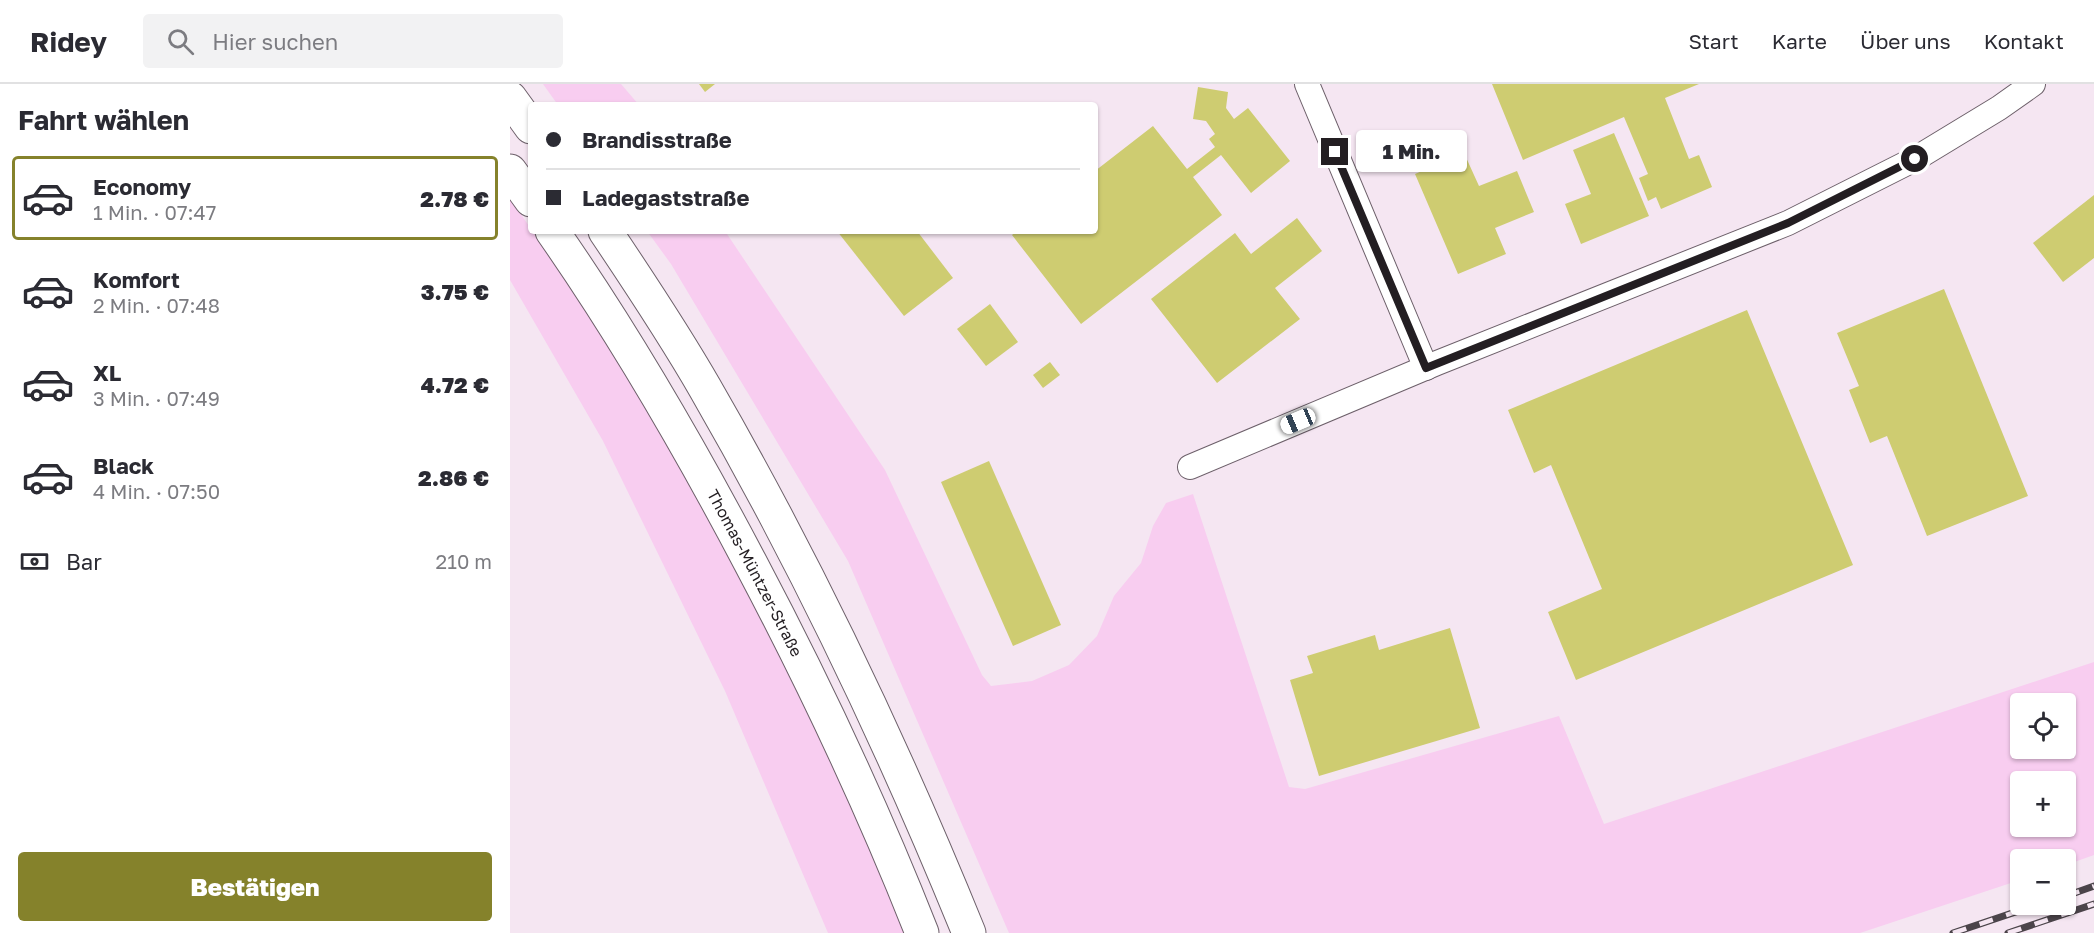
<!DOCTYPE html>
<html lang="de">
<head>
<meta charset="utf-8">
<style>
  :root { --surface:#fff; --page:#f2f2f3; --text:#2b2b33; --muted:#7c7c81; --line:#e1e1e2; --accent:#85822b }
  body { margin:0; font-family:"Golos Text",sans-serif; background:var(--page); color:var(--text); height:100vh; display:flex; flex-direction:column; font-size:22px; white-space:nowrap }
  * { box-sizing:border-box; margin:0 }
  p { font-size:20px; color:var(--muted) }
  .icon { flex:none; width:33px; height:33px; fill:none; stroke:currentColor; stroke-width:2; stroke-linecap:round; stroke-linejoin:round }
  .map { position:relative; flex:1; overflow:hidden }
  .details { display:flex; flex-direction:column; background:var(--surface); width:510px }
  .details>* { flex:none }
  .hud { position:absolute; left:18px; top:18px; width:570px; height:132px; border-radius:6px; box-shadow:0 2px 4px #0004; display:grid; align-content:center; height:132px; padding:0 18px; background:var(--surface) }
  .tools { position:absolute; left:1500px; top:609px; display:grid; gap:12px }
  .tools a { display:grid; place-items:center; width:66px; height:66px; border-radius:6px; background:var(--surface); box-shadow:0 2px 4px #0004; font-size:30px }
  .end { position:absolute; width:27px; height:27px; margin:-14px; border:8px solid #231e22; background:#fff; box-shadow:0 0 0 3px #fff }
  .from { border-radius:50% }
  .bubble { position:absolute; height:42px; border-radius:6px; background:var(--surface); box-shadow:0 2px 4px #0004; font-size:20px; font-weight:800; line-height:42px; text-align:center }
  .car { position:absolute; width:18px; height:36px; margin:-18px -9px; border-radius:8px; box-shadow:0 0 4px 2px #0007; background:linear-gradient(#fff 24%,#345 0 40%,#fff 0 76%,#345 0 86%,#fff 0) }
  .hud b { display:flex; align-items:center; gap:21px; height:57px; font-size:22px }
  .hud b+b { border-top:2px solid var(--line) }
  .hud i { width:15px; height:15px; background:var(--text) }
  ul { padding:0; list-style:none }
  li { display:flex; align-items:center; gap:18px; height:84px; margin:0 12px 9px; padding:0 6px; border:3px solid transparent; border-radius:6px }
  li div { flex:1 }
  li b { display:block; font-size:22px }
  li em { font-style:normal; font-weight:800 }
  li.current { border-color:var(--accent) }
  li>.icon { width:54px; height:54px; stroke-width:1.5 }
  h2 { padding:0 18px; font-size:27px; line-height:72px }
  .pay { display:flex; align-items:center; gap:15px; height:66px; padding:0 18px; font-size:22px }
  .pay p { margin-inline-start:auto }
  .button { display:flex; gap:12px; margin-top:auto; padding:12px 18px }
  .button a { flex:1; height:69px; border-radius:6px; background:var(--accent); color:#fff; font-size:24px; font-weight:800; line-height:69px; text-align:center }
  header { display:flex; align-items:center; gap:36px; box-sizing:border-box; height:84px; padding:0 30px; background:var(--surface); border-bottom:2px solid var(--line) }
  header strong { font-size:28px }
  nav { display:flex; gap:33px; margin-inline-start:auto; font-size:21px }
  .search { width:420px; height:54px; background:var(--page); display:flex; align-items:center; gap:15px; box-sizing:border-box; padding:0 21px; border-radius:6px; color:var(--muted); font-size:22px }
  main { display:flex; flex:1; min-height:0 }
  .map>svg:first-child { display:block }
  .green { fill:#f8cdf0; fill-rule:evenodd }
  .building { fill:#cecc71 }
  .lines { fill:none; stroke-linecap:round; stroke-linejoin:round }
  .street-casing { stroke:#6d606a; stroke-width:26 }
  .primary-casing { stroke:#6d606a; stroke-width:35 }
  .street { stroke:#fff; stroke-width:24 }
  .primary { stroke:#fff; stroke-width:33 }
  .rail-casing { stroke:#4b444a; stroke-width:7 }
  .rail { stroke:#f5e6f2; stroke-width:4.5; stroke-dasharray:14; stroke-linecap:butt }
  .route { stroke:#231e22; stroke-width:8 }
  .labels { text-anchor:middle; stroke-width:6; stroke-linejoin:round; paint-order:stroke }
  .street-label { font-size:16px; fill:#231e22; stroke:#f5e6f2 }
</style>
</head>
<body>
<header>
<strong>Ridey</strong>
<div class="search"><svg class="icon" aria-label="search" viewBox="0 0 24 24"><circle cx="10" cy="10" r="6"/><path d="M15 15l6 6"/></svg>Hier suchen</div>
<nav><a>Start</a><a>Karte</a><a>Über uns</a><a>Kontakt</a></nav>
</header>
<main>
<section class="details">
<h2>Fahrt wählen</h2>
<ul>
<li class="current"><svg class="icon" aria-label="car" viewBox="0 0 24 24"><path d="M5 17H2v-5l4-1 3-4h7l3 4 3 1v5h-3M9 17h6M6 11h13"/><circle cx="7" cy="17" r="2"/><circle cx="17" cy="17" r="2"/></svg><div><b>Economy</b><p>1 Min. · 07:47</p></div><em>2.78 €</em></li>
<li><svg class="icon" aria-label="car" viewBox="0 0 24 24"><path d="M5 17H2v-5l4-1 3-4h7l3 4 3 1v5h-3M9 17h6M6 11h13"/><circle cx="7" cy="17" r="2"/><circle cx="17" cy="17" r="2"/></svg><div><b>Komfort</b><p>2 Min. · 07:48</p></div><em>3.75 €</em></li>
<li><svg class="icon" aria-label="car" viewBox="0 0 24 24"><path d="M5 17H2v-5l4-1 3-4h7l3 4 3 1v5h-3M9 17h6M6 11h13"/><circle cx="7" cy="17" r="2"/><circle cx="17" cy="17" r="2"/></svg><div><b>XL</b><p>3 Min. · 07:49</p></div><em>4.72 €</em></li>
<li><svg class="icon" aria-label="car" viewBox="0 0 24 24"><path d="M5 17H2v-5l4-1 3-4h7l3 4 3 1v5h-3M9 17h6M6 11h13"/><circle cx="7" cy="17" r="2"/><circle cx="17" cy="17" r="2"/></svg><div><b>Black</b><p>4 Min. · 07:50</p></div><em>2.86 €</em></li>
</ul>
<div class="pay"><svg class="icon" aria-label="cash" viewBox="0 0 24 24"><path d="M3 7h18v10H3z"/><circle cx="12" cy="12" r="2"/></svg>Bar<p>210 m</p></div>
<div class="button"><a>Bestätigen</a></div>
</section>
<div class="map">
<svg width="1584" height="849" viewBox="0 0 1584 849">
  <rect width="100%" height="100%" fill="#f5e6f2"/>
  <g class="green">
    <polygon points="33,0 111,0 129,21 48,21"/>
    <polygon points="0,114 94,253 221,466 322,664 400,849 318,849 215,607 93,357 0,196"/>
    <path d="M137 147H215L375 386 472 591 481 602 522 597 559 581 587 552 604 512 631 479 643 442 656 419 683 410 779 703 795 705 1049 632 1094 740 1584 578V771L1556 781V776H1510V796L1350 849H499L338 477 161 180ZM1510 620H1556V664H1510ZM1510 698H1556V742H1510Z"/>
  </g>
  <g class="building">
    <polygon points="189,0 205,0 195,8"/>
    <polygon points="982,0 1189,0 1155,14 1179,75 1189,71 1202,103 1151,125 1146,113 1138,117 1129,94 1138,90 1114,33 1013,76"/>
    <polygon points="688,3 718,8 716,24 724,35 738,24 780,77 741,109 711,71 683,93 712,131 571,240 502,151 507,147 585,147 585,87 643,42 677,85 705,63 699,55 705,50 696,37 683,35"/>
    <polygon points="1104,49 1139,132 1071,160 1055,120 1081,110 1063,66"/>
    <polygon points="954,69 969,102 1007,87 1024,128 985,144 996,170 948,190 905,90"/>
    <polygon points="1584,111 1584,174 1553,198 1523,159"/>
    <polygon points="787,134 812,167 765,204 790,235 707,299 641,215 725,149 741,170"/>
    <polygon points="327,147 407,147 443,194 394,232"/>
    <polygon points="1434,205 1518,412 1417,452 1377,352 1360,359 1339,306 1349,302 1327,249"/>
    <polygon points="480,220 508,258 476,282 447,245"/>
    <polygon points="1237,226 1343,481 1066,596 1038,528 1092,505 1041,381 1024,389 998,326"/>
    <polygon points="540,278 550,291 533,304 523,291"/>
    <polygon points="479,377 551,541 503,562 431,398"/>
    <polygon points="940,544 970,644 809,692 780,596 803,589 797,572 865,551 869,566"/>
  </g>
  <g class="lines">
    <defs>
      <g id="street">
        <polyline points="797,0 916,284"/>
        <polyline points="680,383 927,279 1278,139 1405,75 1489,24 1523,0"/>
      </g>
      <g id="primary">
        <polyline points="0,14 21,43"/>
        <polyline points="0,87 21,116"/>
        <path id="s1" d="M42 147C116 253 180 364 240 478 304 599 362 722 412 849"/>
        <path d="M95 147C130 199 164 250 195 304 296 479 383 662 459 849"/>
      </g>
    </defs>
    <use href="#street" class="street-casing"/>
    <use href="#primary" class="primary-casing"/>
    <use href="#street" class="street"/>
    <use href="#primary" class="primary"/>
    <defs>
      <g id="rail">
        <polyline points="1556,812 1584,802"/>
        <polyline points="1443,849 1529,820"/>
        <polyline points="1498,849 1584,820"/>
      </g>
    </defs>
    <use href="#rail" class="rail-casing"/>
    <use href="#rail" class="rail"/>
  </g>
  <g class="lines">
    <polyline class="route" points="825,68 916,284 1278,139 1405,75"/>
  </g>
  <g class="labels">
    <g class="street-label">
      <text dy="6" stroke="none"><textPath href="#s1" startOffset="398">Thomas-Müntzer-Straße</textPath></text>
    </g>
  </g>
</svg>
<div class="tools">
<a><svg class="icon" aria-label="locate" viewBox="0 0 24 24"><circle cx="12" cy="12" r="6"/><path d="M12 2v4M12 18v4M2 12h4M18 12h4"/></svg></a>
<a>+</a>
<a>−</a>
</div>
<i class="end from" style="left:1405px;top:75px"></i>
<i class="end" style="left:825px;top:68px"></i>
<div class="bubble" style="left:846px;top:46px;width:111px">1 Min.</div>
<i class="car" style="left:788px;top:337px;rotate:247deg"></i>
<div class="hud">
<b><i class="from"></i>Brandisstraße</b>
<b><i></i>Ladegaststraße</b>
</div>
</div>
</main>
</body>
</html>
